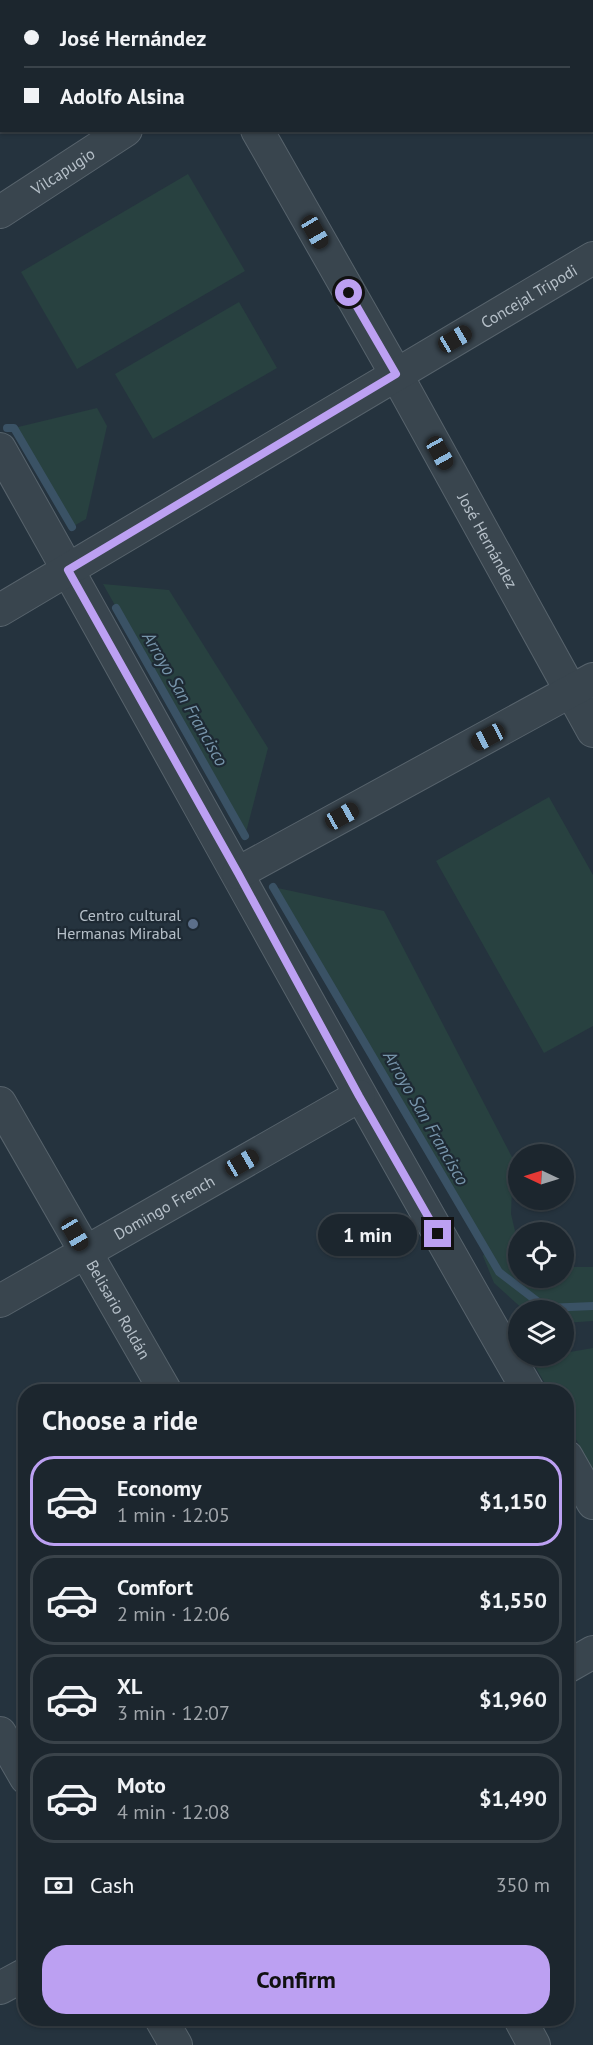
<!DOCTYPE html>
<html lang="en">
<head>
<meta charset="utf-8">
<style>
  :root { --surface:#1c262e; --page:#252e36; --text:#f1f3f6; --muted:#a0a5aa; --line:#3a434a; --accent:#bca0f2 }
  body { margin:0; font-family:"PT Sans",sans-serif; background:var(--page); color:var(--text); height:100vh; display:flex; flex-direction:column; font-size:22px; white-space:nowrap }
  * { box-sizing:border-box; margin:0 }
  p { font-size:20px; color:var(--muted) }
  .icon { flex:none; width:33px; height:33px; fill:none; stroke:currentColor; stroke-width:2; stroke-linecap:round; stroke-linejoin:round }
  .map { position:relative; flex:1; overflow:hidden }
  .details { position:absolute; left:18px; top:1384px; width:556px; height:642px; display:flex; flex-direction:column; background:var(--surface); border-radius:24px; box-shadow:0 2px 4px #0004,0 0 0 2px var(--line) }
  .details>* { flex:none }
  .banner { position:absolute; left:0px; top:0px; width:594px; height:132px; box-shadow:0 2px 4px #0004,0 0 0 2px var(--line); display:grid; align-content:center; height:132px; padding:0 24px; background:var(--surface) }
  .needle { width:39px; rotate:274deg }
  .fabs { position:absolute; left:508px; top:1144px; display:grid; gap:12px }
  .fabs a { display:grid; place-items:center; width:66px; height:66px; border-radius:50%; background:var(--surface); box-shadow:0 2px 4px #0004,0 0 0 2px var(--line); font-size:30px }
  .end { position:absolute; width:27px; height:27px; margin:-14px; border:8px solid #bca0f2; background:#111; box-shadow:0 0 0 3px #111 }
  .from { border-radius:50% }
  .bubble { position:absolute; height:42px; border-radius:21px; background:var(--surface); box-shadow:0 2px 4px #0004,0 0 0 2px var(--line); font-size:20px; font-weight:700; line-height:42px; text-align:center }
  .car { position:absolute; width:18px; height:36px; margin:-18px -9px; border-radius:8px; box-shadow:0 0 4px 2px #0007; background:linear-gradient(#222 24%,#8ab4d8 0 40%,#222 0 76%,#8ab4d8 0 86%,#222 0) }
  .banner b { display:flex; align-items:center; gap:21px; height:57px; font-size:22px }
  .banner b+b { border-top:2px solid var(--line) }
  .banner i { width:15px; height:15px; background:var(--text) }
  ul { padding:0; list-style:none }
  li { display:flex; align-items:center; gap:18px; height:90px; margin:0 12px 9px; padding:0 12px; border:3px solid var(--line); border-radius:24px }
  li div { flex:1 }
  li b { display:block; font-size:22px }
  li em { font-style:normal; font-weight:700 }
  li.current { border-color:var(--accent) }
  li>.icon { width:54px; height:54px; stroke-width:1.5 }
  h2 { padding:0 24px; font-size:27px; line-height:72px }
  .pay { display:flex; align-items:center; gap:15px; height:66px; padding:0 24px; font-size:22px }
  .pay p { margin-inline-start:auto }
  .action { display:flex; gap:12px; margin-top:auto; padding:12px 24px }
  .action a { flex:1; height:69px; border-radius:24px; background:var(--accent); color:#111; font-size:24px; font-weight:700; line-height:69px; text-align:center }
  .map>svg:first-child { display:block }
  .green { fill:#284140 }
  .lines { fill:none; stroke-linecap:round; stroke-linejoin:round }
  .stream { stroke:#3a5265; stroke-width:8 }
  .minor-casing { stroke:#57636c; stroke-width:34 }
  .minor { stroke:#39454e; stroke-width:32 }
  .route { stroke:#bca0f2; stroke-width:8 }
  .service-dot { fill:#5c6f8a; stroke:#1e2a34; stroke-width:2 }
  .labels { text-anchor:middle; stroke-width:4.5; stroke-linejoin:round; paint-order:stroke }
  .street-label { font-size:16px; fill:#b6c0c9; stroke:#1e2a34 }
  .poi-label { font-size:16px; fill:#b6c0c9; stroke:#1e2a34; text-anchor:end }
  .water-label { font-size:18px; font-style:italic; fill:#7795ab; stroke:#1e2a34 }
</style>
</head>
<body>
<div class="map">
<svg width="593" height="2045" viewBox="0 0 593 2045">
  <rect width="100%" height="100%" fill="#25333e"/>
  <g class="green">
    <polygon points="188,174 245,271 77,369 21,272"/>
    <polygon points="239,302 277,368 153,439 115,374"/>
    <polygon points="97,408 107,426 86,519 72,527 14,428"/>
    <polygon points="103,584 169,590 268,748 245,836"/>
    <polygon points="549,797 593,875 593,1026 544,1053 436,861"/>
    <polygon points="273,887 384,911 513,1159 511,1214 519,1248 519,1278 564,1278 564,1267 593,1267 593,1321 564,1323 564,1311 525,1311 494,1283 483,1256 486,1250"/>
    <polygon points="593,1348 593,1470 567,1423 567,1392 550,1392 536,1368 555,1356 564,1356 564,1353"/>
  </g>
  <g class="lines">
    <g class="stream">
      <polyline points="7,428 14,428 72,527"/>
      <polyline points="116,608 245,836"/>
      <polyline points="273,887 499,1272 546,1308 593,1306"/>
    </g>
    <defs>
      <g id="minor">
        <polyline points="183,0 184,2"/>
        <polyline points="323,2 325,0"/>
        <path id="s1" d="M257 130 396 374 593 731"/>
        <path id="s2" d="M0 212 126 130"/>
        <path d="M0 449C177 763 349 1080 529 1392"/>
        <path id="s3" d="M0 610 593 258"/>
        <polyline points="238,873 593,679"/>
        <path id="s4" d="M0 1103 166 1392"/>
        <path id="s5" d="M0 1301 359 1096"/>
        <polyline points="567,1457 593,1503"/>
        <polyline points="567,1667 593,1652"/>
        <polyline points="0,1733 26,1778"/>
        <polyline points="0,1988 26,1974"/>
        <polyline points="161,2019 176,2045"/>
        <polyline points="520,2019 534,2045"/>
      </g>
    </defs>
    <use href="#minor" class="minor-casing"/>
    <use href="#minor" class="minor"/>
  </g>
  <g class="lines">
    <polyline class="route" points="349,293 396,374 68,570 238,873 359,1096 438,1234"/>
  </g>
  <circle class="service-dot" cx="193" cy="924" r="6"/>
  <g class="labels">
    <g class="street-label">
      <text dy="6" stroke="none"><textPath href="#s2" startOffset="75">Vilcapugio</textPath></text>
      <text dy="6" stroke="none"><textPath href="#s3" startOffset="615">Concejal Tripodi</textPath></text>
      <text dy="6" stroke="none"><textPath href="#s1" startOffset="471">José Hernández</textPath></text>
      <text dy="6" stroke="none"><textPath href="#s5" startOffset="189">Domingo French</textPath></text>
      <text dy="6" stroke="none"><textPath href="#s4" startOffset="238">Belisario Roldán</textPath></text>
    </g>
    <g class="poi-label">
      <text x="181" y="921">Centro cultural<tspan x="181" dy="18">Hermanas Mirabal</tspan></text>
    </g>
    <g class="water-label">
      <text transform="translate(185 699) rotate(60)" y="6">Arroyo San Francisco</text>
      <text transform="translate(426 1118) rotate(60)" y="6">Arroyo San Francisco</text>
    </g>
  </g>
</svg>
<div class="fabs">
<a><svg class="needle" viewBox="-14 -14 28 28"><path d="M0-13l5 13h-10z" fill="#e53935"/><path d="M0 13l5-13h-10z" fill="#a0a5aa"/></svg></a>
<a><svg class="icon" aria-label="locate" viewBox="0 0 24 24"><circle cx="12" cy="12" r="6"/><path d="M12 2v4M12 18v4M2 12h4M18 12h4"/></svg></a>
<a><svg class="icon" aria-label="layers" viewBox="0 0 24 24"><path d="M12 4l9 5-9 5-9-5zM3 14l9 5 9-5"/></svg></a>
</div>
<i class="end from" style="left:349px;top:293px"></i>
<i class="end" style="left:438px;top:1234px"></i>
<div class="bubble" style="left:318px;top:1214px;width:99px">1 min</div>
<i class="car" style="left:315px;top:232px;rotate:150deg"></i>
<i class="car" style="left:455px;top:339px;rotate:60deg"></i>
<i class="car" style="left:440px;top:453px;rotate:151deg"></i>
<i class="car" style="left:488px;top:737px;rotate:242deg"></i>
<i class="car" style="left:342px;top:816px;rotate:61deg"></i>
<i class="car" style="left:242px;top:1163px;rotate:60deg"></i>
<i class="car" style="left:75px;top:1234px;rotate:150deg"></i>
<div class="banner">
<b><i class="from"></i>José Hernández</b>
<b><i></i>Adolfo Alsina</b>
</div>
<section class="details">
<h2>Choose a ride</h2>
<ul>
<li class="current"><svg class="icon" aria-label="car" viewBox="0 0 24 24"><path d="M5 17H2v-5l4-1 3-4h7l3 4 3 1v5h-3M9 17h6M6 11h13"/><circle cx="7" cy="17" r="2"/><circle cx="17" cy="17" r="2"/></svg><div><b>Economy</b><p>1 min · 12:05</p></div><em>$1,150</em></li>
<li><svg class="icon" aria-label="car" viewBox="0 0 24 24"><path d="M5 17H2v-5l4-1 3-4h7l3 4 3 1v5h-3M9 17h6M6 11h13"/><circle cx="7" cy="17" r="2"/><circle cx="17" cy="17" r="2"/></svg><div><b>Comfort</b><p>2 min · 12:06</p></div><em>$1,550</em></li>
<li><svg class="icon" aria-label="car" viewBox="0 0 24 24"><path d="M5 17H2v-5l4-1 3-4h7l3 4 3 1v5h-3M9 17h6M6 11h13"/><circle cx="7" cy="17" r="2"/><circle cx="17" cy="17" r="2"/></svg><div><b>XL</b><p>3 min · 12:07</p></div><em>$1,960</em></li>
<li><svg class="icon" aria-label="car" viewBox="0 0 24 24"><path d="M5 17H2v-5l4-1 3-4h7l3 4 3 1v5h-3M9 17h6M6 11h13"/><circle cx="7" cy="17" r="2"/><circle cx="17" cy="17" r="2"/></svg><div><b>Moto</b><p>4 min · 12:08</p></div><em>$1,490</em></li>
</ul>
<div class="pay"><svg class="icon" aria-label="cash" viewBox="0 0 24 24"><path d="M3 7h18v10H3z"/><circle cx="12" cy="12" r="2"/></svg>Cash<p>350 m</p></div>
<div class="action"><a>Confirm</a></div>
</section>
</div>
</body>
</html>
